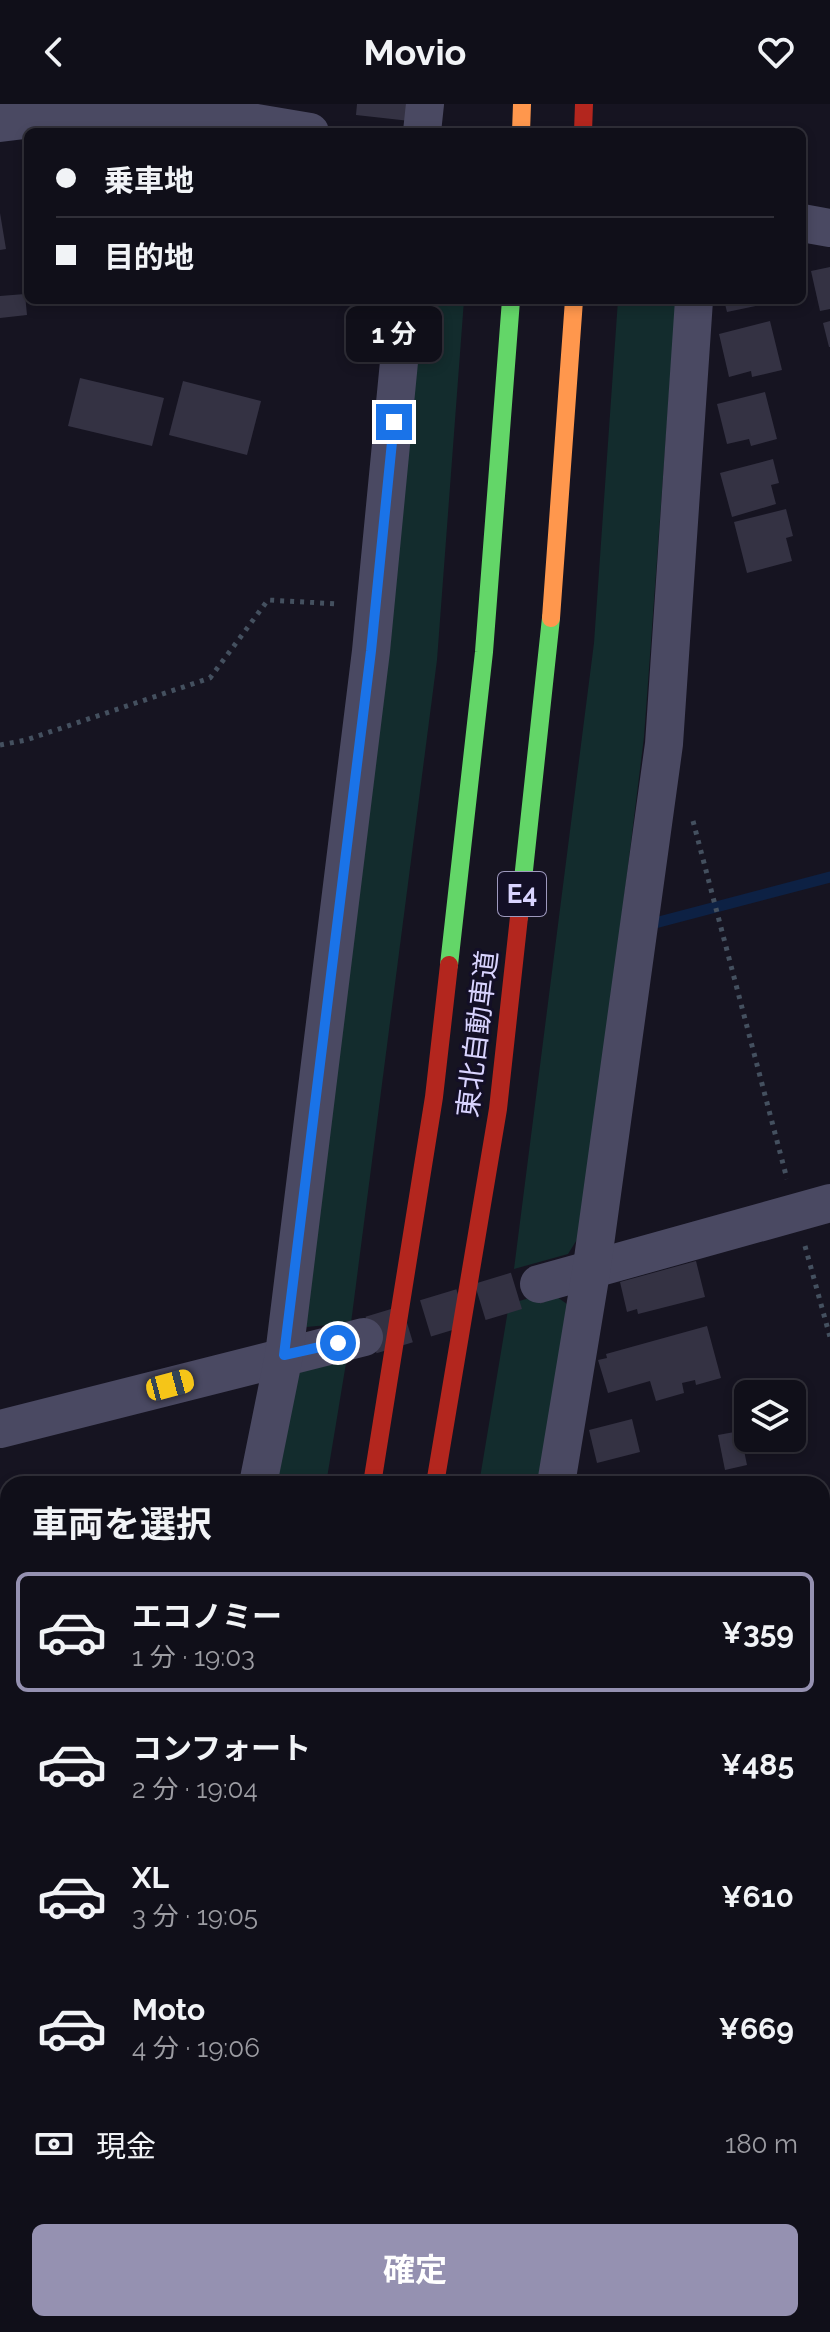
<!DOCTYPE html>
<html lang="ja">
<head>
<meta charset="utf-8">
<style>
  :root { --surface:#100f19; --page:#1e1d26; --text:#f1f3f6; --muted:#9c9ca2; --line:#302f38; --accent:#9591b1 }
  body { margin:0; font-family:Raleway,"Noto Sans JP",sans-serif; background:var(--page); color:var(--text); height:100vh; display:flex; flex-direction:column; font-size:30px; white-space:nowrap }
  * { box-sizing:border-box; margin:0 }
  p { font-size:26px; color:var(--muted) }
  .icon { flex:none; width:44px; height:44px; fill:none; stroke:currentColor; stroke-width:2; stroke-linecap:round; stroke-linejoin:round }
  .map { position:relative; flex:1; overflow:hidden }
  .drawer { position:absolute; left:0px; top:1372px; width:830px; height:856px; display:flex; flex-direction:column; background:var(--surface); border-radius:24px 24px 0 0; box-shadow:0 4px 12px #0003,0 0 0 2px var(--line) }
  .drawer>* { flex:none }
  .top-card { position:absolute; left:24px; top:24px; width:782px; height:176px; border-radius:12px; box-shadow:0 4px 12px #0003,0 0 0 2px var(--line); display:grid; align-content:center; height:176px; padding:0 32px; background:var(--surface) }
  .fabs { position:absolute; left:734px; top:1276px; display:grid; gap:16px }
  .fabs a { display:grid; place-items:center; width:72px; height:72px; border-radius:12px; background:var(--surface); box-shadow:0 4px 12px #0003,0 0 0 2px var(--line); font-size:40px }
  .end { position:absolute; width:36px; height:36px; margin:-18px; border:10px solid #1a73e8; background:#fff; box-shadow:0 0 0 4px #fff }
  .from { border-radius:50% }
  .bubble { position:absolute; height:56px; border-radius:12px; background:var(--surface); box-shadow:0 4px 12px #0003,0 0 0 2px var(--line); font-size:26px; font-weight:700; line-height:56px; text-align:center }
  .car { position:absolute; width:24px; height:48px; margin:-24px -12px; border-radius:10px; box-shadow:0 0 6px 2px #0007; background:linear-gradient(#f5c518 24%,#345 0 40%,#f5c518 0 76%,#345 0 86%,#f5c518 0) }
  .top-card b { display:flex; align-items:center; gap:28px; height:76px; font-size:30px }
  .top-card b+b { border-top:2px solid var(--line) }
  .top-card i { width:20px; height:20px; background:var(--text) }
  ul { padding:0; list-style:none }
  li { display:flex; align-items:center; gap:24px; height:120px; margin:0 16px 12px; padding:0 16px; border:4px solid transparent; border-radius:12px }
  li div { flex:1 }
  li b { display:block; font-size:30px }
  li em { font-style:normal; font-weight:700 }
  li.selected { border-color:var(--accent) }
  li>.icon { width:72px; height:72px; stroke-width:1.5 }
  h2 { padding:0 32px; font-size:36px; line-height:96px }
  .pay { display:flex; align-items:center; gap:20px; height:88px; padding:0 32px; font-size:30px }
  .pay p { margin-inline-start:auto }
  .cta { display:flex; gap:16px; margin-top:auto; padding:16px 32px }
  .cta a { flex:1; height:92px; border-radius:12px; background:var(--accent); color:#fff; font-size:32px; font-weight:700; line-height:92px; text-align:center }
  header { display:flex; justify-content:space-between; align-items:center; height:104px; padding:0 32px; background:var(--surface); font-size:36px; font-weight:700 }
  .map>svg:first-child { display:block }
  .green { fill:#132c2d }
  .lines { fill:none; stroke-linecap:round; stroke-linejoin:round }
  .stream { stroke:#0d2144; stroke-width:11 }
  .building { fill:#343243 }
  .street-tunnel { stroke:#333142; stroke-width:38; stroke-dasharray:38 19; stroke-linecap:butt }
  .path { stroke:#44505f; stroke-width:5; stroke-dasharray:4 6; stroke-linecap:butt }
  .street { stroke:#4a4962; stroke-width:38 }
  .fast { stroke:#63d668; stroke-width:18 }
  .slow { stroke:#ff974d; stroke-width:18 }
  .jam { stroke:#b3261e; stroke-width:18 }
  .route { stroke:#1a73e8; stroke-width:10 }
  .labels { text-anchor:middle; stroke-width:6; stroke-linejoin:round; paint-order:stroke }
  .shield { fill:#130f26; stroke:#9e99be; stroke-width:2 }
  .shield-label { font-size:26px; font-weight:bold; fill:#d9d4ff }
  .street-label { font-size:28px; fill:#d9d4ff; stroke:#130f26 }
</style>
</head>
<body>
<header><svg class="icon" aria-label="back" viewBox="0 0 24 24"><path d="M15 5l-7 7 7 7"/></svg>Movio<svg class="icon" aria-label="heart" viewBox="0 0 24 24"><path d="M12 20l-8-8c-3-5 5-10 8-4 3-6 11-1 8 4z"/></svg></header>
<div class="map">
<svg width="830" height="2228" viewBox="0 0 830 2228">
  <rect width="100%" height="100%" fill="#161421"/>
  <g class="green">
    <polygon points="417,196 464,196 437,556 351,1219 306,1223"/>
    <polygon points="618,196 676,196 644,633 583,1126 568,1150 514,1165 594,539"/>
    <polygon points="550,1188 574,1205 543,1380 479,1380 509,1200"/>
    <polygon points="348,1247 326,1380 270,1380 291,1271"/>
    <polygon points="74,2220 140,2220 138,2228 72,2228"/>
    <polygon points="289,2220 360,2220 358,2228 287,2228"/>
  </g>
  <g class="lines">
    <g class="stream">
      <polyline points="655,819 830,773"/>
      <polyline points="822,1429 830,1427"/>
      <polyline points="0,1653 8,1651"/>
      <polyline points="822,2096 830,2094"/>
    </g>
  </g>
  <g class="building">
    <polygon points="357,0 412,0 410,17 356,11"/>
    <polygon points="23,85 28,85 28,133 25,133"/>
    <polygon points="0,109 6,145 0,146"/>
    <polygon points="830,163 830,205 820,207 811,167"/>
    <polygon points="25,190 27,211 0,214 0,192"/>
    <polygon points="724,196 780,196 780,197 727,208"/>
    <polygon points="770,217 782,266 752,273 751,267 729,273 719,230"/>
    <polygon points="830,217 830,243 829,243 823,219"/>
    <polygon points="80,274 164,294 152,342 68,322"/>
    <polygon points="183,277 261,297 247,351 169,331"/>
    <polygon points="765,288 777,335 751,342 749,335 727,340 717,300"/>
    <polygon points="773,355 779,379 771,381 776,400 732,413 720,369"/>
    <polygon points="786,405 793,432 786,434 792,457 747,469 734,418"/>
    <polygon points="696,1157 705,1193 638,1210 637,1205 627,1208 620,1178"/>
    <polygon points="707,1222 721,1274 696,1281 695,1276 682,1279 684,1289 656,1297 650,1277 608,1289 598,1256 607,1254 606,1250"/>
    <polygon points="632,1315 640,1348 597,1359 589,1326"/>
    <polygon points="740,1327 747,1361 725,1366 718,1331"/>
    <polygon points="822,2031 830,2059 830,2081 822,2083"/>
  </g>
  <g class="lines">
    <polyline class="street-tunnel" points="371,1231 539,1180"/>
    <g class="path">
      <polyline points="0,641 26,636 210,574 268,496 339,500"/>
      <polyline points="693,717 787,1075"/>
      <polyline points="805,1142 830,1233"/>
    </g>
    <g class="street">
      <polyline points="0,19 74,10 185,7 310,28"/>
      <polyline points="422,28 425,0"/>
      <polyline points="802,119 830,124"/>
      <polyline points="539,1180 830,1099"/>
      <polyline points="0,1325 364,1233"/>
      <polyline points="258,1380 284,1251 371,547 405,196"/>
      <polyline points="556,1380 592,1162 664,640 694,196"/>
      <polyline points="63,2228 65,2220"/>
      <polyline points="377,2228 379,2220"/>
    </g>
    <g class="fast">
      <polyline points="519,813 551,514"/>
      <polyline points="449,861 484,548 511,196"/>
    </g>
    <g class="slow">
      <polyline points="521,28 522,0"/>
      <polyline points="551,514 574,196"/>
      <polyline points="184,2228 186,2220"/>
      <polyline points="250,2228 252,2220"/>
    </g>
    <g class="jam">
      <polyline points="583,28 584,0"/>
      <polyline points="372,1380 434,993 449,861"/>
      <polyline points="435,1380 498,1005 519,813"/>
      <polyline points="822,1761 830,1759"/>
      <polyline points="0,1977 8,1975"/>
    </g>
  </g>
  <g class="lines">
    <polyline class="route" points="338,1239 284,1251 371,547 394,318"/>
  </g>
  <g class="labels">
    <rect class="shield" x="498" y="768" width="48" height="44" rx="6"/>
    <g class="shield-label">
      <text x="522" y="799">E4</text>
    </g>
    <g class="street-label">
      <text transform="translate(477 930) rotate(-83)" y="10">東北自動車道</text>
    </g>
  </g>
</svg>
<div class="fabs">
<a><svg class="icon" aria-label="layers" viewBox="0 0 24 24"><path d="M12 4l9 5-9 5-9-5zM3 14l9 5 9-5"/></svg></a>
</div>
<i class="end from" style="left:338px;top:1239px"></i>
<i class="end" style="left:394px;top:318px"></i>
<div class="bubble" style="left:346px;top:202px;width:96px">1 分</div>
<i class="car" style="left:170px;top:1281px;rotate:75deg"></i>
<div class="top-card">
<b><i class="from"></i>乗車地</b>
<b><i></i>目的地</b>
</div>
<section class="drawer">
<h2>車両を選択</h2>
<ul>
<li class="selected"><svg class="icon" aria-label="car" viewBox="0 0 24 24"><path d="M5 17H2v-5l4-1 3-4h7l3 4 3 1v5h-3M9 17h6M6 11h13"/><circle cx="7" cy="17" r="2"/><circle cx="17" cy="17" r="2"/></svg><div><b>エコノミー</b><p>1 分 · 19:03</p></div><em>¥359</em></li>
<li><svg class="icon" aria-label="car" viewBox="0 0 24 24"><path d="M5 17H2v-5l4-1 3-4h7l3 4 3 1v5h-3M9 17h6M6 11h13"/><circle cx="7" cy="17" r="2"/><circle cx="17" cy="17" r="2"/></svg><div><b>コンフォート</b><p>2 分 · 19:04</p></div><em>¥485</em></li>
<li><svg class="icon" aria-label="car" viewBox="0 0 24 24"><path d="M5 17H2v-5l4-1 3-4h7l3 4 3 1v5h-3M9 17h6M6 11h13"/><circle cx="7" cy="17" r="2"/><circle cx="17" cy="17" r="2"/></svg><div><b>XL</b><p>3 分 · 19:05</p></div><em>¥610</em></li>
<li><svg class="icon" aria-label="car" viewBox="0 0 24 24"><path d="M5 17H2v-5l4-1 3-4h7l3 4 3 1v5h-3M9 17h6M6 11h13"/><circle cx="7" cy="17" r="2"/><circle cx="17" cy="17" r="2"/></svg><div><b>Moto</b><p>4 分 · 19:06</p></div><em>¥669</em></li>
</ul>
<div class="pay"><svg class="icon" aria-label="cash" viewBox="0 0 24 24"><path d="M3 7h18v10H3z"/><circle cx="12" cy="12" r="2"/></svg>現金<p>180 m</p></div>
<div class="cta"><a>確定</a></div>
</section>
</div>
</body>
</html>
